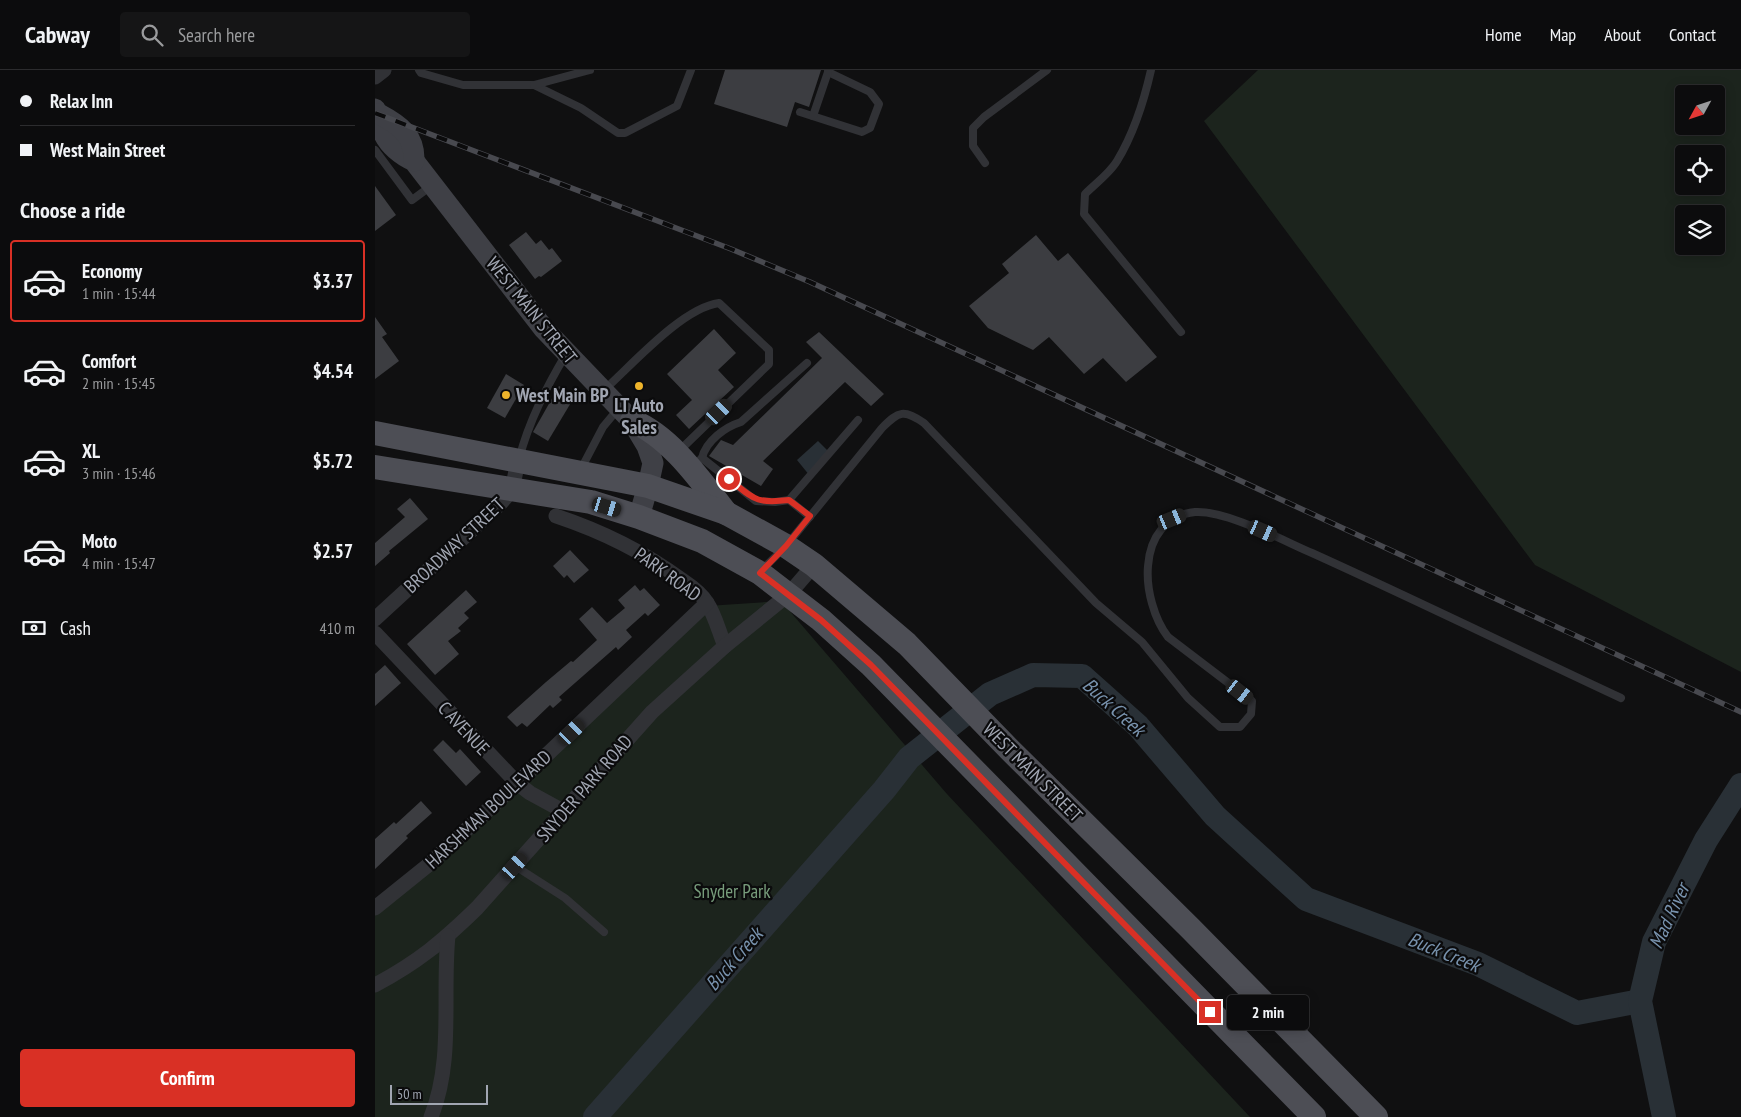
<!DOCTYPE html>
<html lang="en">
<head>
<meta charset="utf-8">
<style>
  :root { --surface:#0c0c0d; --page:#151516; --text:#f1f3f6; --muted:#9a9b9d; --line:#2c2c2e; --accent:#d93025 }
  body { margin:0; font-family:"PT Sans Narrow",sans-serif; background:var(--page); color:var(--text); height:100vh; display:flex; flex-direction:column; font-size:19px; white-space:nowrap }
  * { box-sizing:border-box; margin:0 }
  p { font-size:16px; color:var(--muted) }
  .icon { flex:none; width:28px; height:28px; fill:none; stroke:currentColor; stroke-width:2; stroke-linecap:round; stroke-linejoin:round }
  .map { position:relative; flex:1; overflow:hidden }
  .drawer { display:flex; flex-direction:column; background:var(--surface); width:375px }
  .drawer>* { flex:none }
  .hud { display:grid; align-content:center; height:110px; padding:0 20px; background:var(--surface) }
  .needle { width:32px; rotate:230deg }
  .fabs { position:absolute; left:1300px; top:15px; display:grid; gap:10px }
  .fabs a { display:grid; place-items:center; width:50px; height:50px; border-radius:5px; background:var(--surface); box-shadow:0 2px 12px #0003,0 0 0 1px var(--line); font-size:25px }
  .scale { position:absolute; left:15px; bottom:12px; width:98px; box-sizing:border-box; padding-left:5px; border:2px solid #a1a6b2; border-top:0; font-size:14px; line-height:18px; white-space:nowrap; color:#a1a6b2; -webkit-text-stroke:4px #0b0b0c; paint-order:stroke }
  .end { position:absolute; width:22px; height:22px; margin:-11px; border:6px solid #d93025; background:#fff; box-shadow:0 0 0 2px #fff }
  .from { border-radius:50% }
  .bubble { position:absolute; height:35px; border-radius:5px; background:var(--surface); box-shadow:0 2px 12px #0003,0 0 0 1px var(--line); font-size:16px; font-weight:700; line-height:35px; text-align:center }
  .car { position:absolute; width:15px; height:30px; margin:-15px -8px; border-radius:6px; box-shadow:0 0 4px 1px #0007; background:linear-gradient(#222 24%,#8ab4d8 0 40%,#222 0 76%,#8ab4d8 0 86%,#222 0) }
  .hud b { display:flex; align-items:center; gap:18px; height:48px; font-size:19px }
  .hud b+b { border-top:1px solid var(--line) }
  .hud i { width:12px; height:12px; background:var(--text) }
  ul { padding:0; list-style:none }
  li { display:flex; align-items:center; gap:15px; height:82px; margin:0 10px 8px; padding:0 10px; border:2px solid transparent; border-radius:5px }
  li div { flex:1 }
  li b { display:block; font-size:19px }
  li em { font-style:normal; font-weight:700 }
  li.current { border-color:var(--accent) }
  li>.icon { width:45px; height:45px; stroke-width:1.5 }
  h2 { padding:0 20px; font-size:22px; line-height:60px }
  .pay { display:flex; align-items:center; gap:12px; height:55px; padding:0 20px; font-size:19px }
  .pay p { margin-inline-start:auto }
  .action { display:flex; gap:10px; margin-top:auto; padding:10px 20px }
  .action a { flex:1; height:58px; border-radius:5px; background:var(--accent); color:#fff; font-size:20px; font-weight:700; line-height:58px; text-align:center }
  header { display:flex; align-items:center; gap:30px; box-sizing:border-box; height:70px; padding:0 25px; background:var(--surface); border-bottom:1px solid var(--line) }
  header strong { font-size:24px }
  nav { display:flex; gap:28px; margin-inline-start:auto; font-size:18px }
  .search { width:350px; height:45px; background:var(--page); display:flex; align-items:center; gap:12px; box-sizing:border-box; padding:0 18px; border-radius:5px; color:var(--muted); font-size:19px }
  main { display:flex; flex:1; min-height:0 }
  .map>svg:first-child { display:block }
  .green { fill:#1c241d; fill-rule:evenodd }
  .water { fill:#293036 }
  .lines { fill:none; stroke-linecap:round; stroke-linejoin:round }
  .river { stroke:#293036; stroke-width:24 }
  .building { fill:#3c3d41 }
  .lane { stroke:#313236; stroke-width:8 }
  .street { stroke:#313236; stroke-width:15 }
  .secondary { stroke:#3f4046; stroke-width:21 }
  .primary { stroke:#4d4e55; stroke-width:24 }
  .rail-casing { stroke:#48494f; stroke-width:5.5 }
  .rail { stroke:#0b0b0c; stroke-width:4; stroke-dasharray:11; stroke-linecap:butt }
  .route { stroke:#d93025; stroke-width:6 }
  .poi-dot { fill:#eeb42b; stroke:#0b0b0c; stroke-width:2 }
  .labels { text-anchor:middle; stroke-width:4.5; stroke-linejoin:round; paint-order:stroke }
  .street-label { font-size:19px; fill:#a1a6b2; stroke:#0b0b0c }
  .poi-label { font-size:19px; font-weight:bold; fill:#a1a6b2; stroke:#0b0b0c; text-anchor:start }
  .park-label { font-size:19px; fill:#789d7c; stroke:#0b0b0c }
  .water-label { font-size:20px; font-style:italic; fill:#7892ad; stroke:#0b0b0c }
</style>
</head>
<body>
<header>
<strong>Cabway</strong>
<div class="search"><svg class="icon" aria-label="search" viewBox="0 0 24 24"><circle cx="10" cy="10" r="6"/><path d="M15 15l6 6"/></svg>Search here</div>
<nav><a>Home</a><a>Map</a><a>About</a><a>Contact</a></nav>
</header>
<main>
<section class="drawer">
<div class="hud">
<b><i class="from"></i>Relax Inn</b>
<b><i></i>West Main Street</b>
</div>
<h2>Choose a ride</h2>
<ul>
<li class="current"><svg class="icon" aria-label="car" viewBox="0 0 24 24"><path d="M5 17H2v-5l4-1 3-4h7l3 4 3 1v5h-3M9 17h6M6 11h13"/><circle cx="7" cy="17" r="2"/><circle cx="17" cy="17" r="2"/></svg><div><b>Economy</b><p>1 min · 15:44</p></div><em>$3.37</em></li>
<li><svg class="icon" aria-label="car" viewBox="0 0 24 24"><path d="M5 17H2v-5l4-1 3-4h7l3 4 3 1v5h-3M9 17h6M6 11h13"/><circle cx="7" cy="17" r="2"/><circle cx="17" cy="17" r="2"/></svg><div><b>Comfort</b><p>2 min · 15:45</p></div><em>$4.54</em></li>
<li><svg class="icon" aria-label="car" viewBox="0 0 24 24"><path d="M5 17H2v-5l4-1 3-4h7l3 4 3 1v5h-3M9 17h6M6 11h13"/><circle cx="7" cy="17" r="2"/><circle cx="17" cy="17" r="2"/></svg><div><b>XL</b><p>3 min · 15:46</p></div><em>$5.72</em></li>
<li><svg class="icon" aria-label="car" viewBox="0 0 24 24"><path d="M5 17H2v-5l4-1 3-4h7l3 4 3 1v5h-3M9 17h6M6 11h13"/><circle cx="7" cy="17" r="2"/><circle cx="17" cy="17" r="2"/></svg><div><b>Moto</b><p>4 min · 15:47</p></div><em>$2.57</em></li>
</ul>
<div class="pay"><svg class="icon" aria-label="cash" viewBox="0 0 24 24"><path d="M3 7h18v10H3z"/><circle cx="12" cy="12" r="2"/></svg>Cash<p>410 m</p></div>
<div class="action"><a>Confirm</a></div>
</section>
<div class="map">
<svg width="1366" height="1047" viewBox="0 0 1366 1047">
  <rect width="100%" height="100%" fill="#101011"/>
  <g class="green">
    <path d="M883 0H1366V602L1160 495 829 51ZM1309 24H1341V56H1309ZM1309 84H1341V116H1309ZM1309 144H1341V176H1309Z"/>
    <polygon points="406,531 572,724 875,1047 0,1047 0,833 332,536"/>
  </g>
  <polygon class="water" points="443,371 454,382 435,406 422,390"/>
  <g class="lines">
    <g class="river">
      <polyline points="220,1047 509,720 534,688 615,624 658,605 707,606 763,656 840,746 931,829 1103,894 1202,943 1265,931"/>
      <polyline points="1289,1047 1265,931 1279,872 1331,770 1366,715"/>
    </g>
  </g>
  <g class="building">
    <polygon points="350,0 446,0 434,37 420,32 412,57 339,34"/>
    <polygon points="0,116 21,145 0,161"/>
    <polygon points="151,162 161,174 166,170 174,180 177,178 187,191 166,207 164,206 160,209 134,175"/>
    <polygon points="661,165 683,191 693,183 782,287 751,312 728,288 709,304 674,267 658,280 613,258 594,236 634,203 627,194"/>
    <polygon points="0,247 12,264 7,267 24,291 0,309"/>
    <polygon points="339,259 361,283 343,300 359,317 314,359 301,345 317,330 292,304"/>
    <polygon points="444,262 509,324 496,336 470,312 388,391 398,399 386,416 334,386 346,370 358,375 447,288 431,272"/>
    <polygon points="131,304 149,315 130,348 112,338"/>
    <polygon points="184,316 200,326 173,371 158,362"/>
    <polygon points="35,428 53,449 14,481 15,483 0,496 0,473 30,447 22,439"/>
    <polygon points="195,480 214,500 199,513 192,505 189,508 178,496"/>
    <polygon points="260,515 265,521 269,518 285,535 273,546 270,543 251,560 257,567 243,580 241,577 184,627 187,630 178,638 175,635 152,657 147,653 142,657 132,647 171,612 196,591 198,592 222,570 204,549 217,537 232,553 250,538 243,530"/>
    <polygon points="91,520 102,532 89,543 94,548 83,558 86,561 73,571 84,584 60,605 32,574"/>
    <polygon points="10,595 26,613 0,636 0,604"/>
    <polygon points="68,670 81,683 85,679 106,702 91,716 58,680"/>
    <polygon points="46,731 57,743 31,766 33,768 0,799 0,769 19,752 21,754"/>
  </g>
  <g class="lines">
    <g class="lane">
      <polyline points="44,0 46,3 88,15 159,15 206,38 243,63 250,63 302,36 316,0"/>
      <path d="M776 0C769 31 759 63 742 91 735 103 720 114 710 124L709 144 806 262"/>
      <polyline points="159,15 215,0"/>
      <polyline points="425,42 487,62 495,58 504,34 495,22 453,2 453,0"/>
      <polyline points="438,46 453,2"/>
      <polyline points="0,80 37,130 56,116"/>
      <polyline points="610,93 598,76 598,58 609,47 672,0"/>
      <path d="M229 320C257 295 307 238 344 233L394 280V294L304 381"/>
      <path d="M327 388C331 371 350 357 366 352L432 293"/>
      <path d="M144 389C154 351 171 318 191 284"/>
      <polyline points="317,397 327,388 381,431 400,432 414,430 435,447"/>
      <polyline points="206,399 228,357 243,339"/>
      <polyline points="414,430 483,350"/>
      <path d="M386 501 411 476 507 358C524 341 529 339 549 353L721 533 767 572 813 628 845 657H865L876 644 877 631 793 567C779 549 771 519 773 496 775 467 791 445 820 442 851 440 909 471 937 483 1041 530 1143 580 1246 628"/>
      <polyline points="140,796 190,828 229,862"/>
    </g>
    <g class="street">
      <polyline points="0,7 9,0"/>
      <path d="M181 446C226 461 269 482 307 510 316 516 327 524 332 533 340 545 344 562 350 576"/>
      <polyline points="0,549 124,435 137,420 143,391"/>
      <polyline points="0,563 142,713 155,723 188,741"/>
      <polyline points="0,838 52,796 142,713 332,533"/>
      <path d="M0 915C43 892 67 872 102 838L277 642 350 576 414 524 439 495"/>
      <path d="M56 1047C79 990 67 926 73 866"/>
    </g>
    <g class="secondary">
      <path d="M0 39C5 46 5 54 8 62 13 75 27 86 39 91L169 259 257 351 272 376 278 393 273 416 264 447"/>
      <path d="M4 44C25 55 40 66 39 91"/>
    </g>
    <g class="primary">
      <path d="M257 351C295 366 326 411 351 443"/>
      <polyline points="0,363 273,416 351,443 411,476 439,495 532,574 634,679 815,858 1001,1047"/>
      <polyline points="0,397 216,432 264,447 327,471 385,503 446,550 496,595 939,1047"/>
    </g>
    <defs>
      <polyline id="rail" points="0,43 356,179 435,212 1366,642"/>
    </defs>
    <use href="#rail" class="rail-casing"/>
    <use href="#rail" class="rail"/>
  </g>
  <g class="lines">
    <path class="route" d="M354 409C379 429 380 434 414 430L435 446 411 476 385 503 446 550 496 595 835 942"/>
  </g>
  <g class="poi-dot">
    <circle cx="264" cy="316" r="5"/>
    <circle cx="131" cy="325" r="5"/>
  </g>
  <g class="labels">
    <g class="street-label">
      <text transform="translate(157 240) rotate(51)" y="7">WEST MAIN STREET</text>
      <text transform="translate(79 475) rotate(-43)" y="7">BROADWAY STREET</text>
      <text transform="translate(293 504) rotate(36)" y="7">PARK ROAD</text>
      <text transform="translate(89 658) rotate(47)" y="7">C AVENUE</text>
      <text transform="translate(658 702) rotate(45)" y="7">WEST MAIN STREET</text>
      <text transform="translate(209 718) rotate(-49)" y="7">SNYDER PARK ROAD</text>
      <text transform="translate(113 739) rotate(-43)" y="7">HARSHMAN BOULEVARD</text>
    </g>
    <g class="poi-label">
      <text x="141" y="332">West Main BP</text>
      <text x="264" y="342" text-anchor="middle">LT Auto<tspan x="264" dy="22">Sales</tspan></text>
    </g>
    <g class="park-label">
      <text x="357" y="828">Snyder Park</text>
    </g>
    <g class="water-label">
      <text transform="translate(739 637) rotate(42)" y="7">Buck Creek</text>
      <text transform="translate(1294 846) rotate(-65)" y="7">Mad River</text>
      <text transform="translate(1069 882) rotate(22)" y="7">Buck Creek</text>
      <text transform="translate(359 889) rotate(-49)" y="7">Buck Creek</text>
    </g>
  </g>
</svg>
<div class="fabs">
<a><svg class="needle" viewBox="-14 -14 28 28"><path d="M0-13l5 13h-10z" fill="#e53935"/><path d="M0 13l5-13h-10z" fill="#9a9b9d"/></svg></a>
<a><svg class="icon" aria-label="locate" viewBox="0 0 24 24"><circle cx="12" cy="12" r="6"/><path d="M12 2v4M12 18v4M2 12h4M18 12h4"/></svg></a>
<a><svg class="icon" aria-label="layers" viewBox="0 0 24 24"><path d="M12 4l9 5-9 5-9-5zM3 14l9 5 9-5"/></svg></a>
</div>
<div class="scale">50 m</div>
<i class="end from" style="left:354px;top:409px"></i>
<i class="end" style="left:835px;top:942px"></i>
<div class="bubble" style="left:852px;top:925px;width:82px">2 min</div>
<i class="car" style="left:344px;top:342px;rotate:46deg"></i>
<i class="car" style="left:232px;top:437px;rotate:107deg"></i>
<i class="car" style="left:797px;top:449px;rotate:68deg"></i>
<i class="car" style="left:888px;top:461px;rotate:114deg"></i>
<i class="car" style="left:865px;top:622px;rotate:128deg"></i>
<i class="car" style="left:197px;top:662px;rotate:46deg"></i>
<i class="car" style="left:140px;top:796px;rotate:42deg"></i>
</div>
</main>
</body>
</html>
